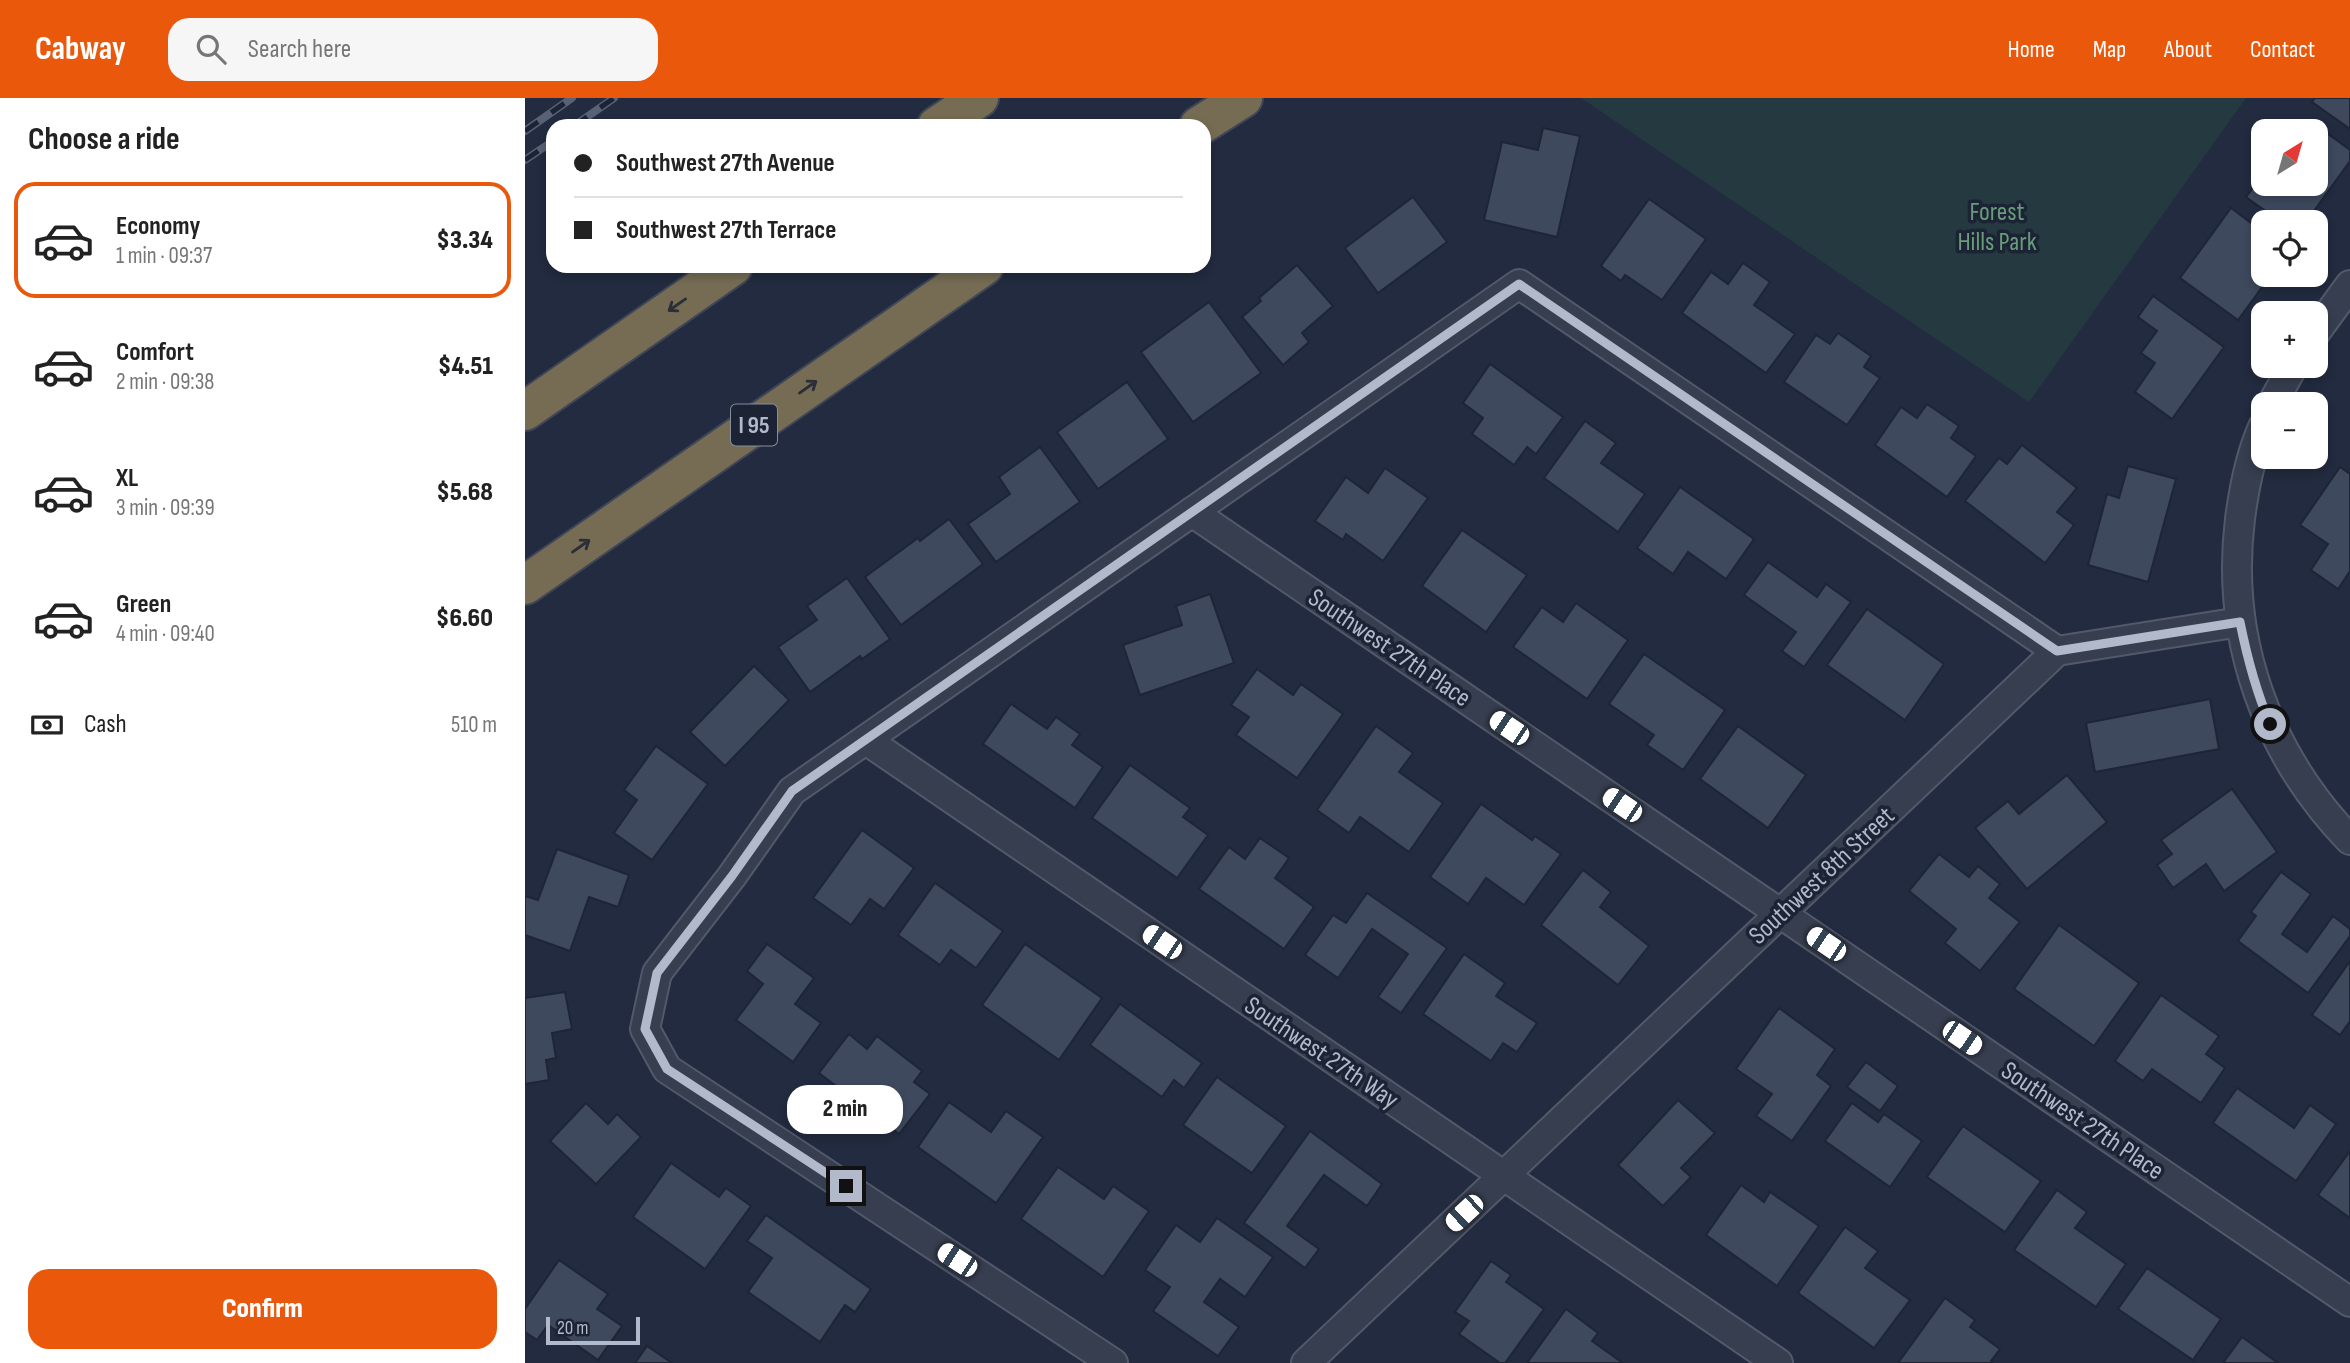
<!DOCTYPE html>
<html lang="en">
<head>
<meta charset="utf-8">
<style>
  :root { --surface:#fff; --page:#f6f6f6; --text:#222; --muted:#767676; --line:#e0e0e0; --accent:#ea580c }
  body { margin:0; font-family:"Sofia Sans Condensed",sans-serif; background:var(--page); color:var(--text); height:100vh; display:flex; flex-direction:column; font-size:26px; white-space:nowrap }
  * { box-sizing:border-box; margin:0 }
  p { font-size:23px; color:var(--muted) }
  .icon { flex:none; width:38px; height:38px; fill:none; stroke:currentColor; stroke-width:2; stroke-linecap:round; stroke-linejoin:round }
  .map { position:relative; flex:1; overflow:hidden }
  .drawer { display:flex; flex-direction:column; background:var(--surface); width:525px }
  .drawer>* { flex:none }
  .hud { position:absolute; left:21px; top:21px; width:665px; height:154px; border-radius:21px; box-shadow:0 4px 10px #0003; display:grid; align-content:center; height:154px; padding:0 28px; background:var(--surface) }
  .needle { width:46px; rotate:37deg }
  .fabs { position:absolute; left:1726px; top:21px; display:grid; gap:14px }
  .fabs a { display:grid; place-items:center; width:77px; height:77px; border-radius:14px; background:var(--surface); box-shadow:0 4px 10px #0003; font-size:35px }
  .scale { position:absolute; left:21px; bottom:18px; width:94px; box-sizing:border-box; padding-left:7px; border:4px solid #b2b9ca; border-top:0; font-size:19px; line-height:24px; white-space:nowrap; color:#b2b9ca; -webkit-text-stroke:5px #1c2334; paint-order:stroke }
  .end { position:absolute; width:32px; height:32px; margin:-16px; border:9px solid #b2b9ca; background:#111; box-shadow:0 0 0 4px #111 }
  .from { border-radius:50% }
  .bubble { position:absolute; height:49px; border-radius:21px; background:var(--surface); box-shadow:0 4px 10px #0003; font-size:23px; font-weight:800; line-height:49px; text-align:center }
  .car { position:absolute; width:21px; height:42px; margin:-21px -10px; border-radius:9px; box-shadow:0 0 5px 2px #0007; background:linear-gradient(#fff 24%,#345 0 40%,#fff 0 76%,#345 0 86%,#fff 0) }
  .hud b { display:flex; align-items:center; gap:24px; height:66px; font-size:26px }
  .hud b+b { border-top:2px solid var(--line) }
  .hud i { width:18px; height:18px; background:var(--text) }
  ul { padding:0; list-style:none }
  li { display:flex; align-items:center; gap:21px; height:116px; margin:0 14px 10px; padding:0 14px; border:4px solid transparent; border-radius:21px }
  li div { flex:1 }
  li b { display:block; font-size:26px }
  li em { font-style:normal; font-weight:800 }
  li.active { border-color:var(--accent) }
  li>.icon { width:63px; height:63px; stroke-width:1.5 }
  h2 { padding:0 28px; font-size:32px; line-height:84px }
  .pay { display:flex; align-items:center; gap:18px; height:77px; padding:0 28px; font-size:26px }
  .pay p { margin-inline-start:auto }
  .button { display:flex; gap:14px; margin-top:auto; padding:14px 28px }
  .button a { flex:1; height:80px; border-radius:21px; background:var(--accent); color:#fff; font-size:28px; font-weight:800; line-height:80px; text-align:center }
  header { display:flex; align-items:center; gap:42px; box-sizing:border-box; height:98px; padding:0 35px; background:var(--accent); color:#fff }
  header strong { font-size:33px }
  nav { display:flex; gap:38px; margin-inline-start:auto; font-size:24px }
  .search { width:490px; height:63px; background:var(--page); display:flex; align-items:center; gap:18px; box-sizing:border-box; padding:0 24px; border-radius:21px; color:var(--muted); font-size:26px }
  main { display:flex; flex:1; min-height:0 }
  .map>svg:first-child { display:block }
  .green { fill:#243a40 }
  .building { fill:#3e495e; stroke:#1e2536; stroke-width:2 }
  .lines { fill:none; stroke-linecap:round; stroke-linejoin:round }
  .street-casing { stroke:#52596a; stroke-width:32 }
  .highway-casing { stroke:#3f4657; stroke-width:42 }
  .street { stroke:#373e4f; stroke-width:28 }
  .highway { stroke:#756c53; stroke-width:38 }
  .rail-casing { stroke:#586176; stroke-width:8 }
  .rail { stroke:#1c2334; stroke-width:5; stroke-dasharray:16; stroke-linecap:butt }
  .oneway { stroke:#292e39 }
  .route { stroke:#b2b9ca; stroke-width:9 }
  .labels { text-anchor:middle; stroke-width:7; stroke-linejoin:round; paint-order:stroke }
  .shield { fill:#1c2334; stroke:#858c9d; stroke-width:2 }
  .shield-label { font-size:24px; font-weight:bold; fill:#b2b9ca }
  .park-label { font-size:26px; fill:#689c7a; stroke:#1c2334 }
  .street-label { font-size:26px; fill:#b2b9ca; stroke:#1c2334 }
</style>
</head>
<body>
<header>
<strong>Cabway</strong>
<div class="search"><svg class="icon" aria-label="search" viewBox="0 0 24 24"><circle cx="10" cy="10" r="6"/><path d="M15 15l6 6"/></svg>Search here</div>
<nav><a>Home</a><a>Map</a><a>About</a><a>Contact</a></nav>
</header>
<main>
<section class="drawer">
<h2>Choose a ride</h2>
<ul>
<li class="active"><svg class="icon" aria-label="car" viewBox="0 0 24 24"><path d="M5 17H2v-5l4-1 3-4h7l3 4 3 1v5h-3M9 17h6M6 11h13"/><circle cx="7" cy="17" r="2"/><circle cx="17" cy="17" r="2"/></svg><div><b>Economy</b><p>1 min · 09:37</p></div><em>$3.34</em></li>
<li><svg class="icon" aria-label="car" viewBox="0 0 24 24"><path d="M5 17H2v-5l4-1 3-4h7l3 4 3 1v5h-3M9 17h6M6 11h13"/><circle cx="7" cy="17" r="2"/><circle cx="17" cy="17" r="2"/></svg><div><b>Comfort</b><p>2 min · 09:38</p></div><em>$4.51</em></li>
<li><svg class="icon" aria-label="car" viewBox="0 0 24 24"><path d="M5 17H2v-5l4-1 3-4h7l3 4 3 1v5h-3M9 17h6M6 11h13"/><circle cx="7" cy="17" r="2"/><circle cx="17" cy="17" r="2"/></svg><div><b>XL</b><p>3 min · 09:39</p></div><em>$5.68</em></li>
<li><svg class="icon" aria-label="car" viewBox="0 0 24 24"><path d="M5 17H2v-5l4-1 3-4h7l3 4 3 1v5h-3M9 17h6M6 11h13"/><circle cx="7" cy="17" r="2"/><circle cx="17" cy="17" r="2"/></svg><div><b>Green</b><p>4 min · 09:40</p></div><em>$6.60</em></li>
</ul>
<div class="pay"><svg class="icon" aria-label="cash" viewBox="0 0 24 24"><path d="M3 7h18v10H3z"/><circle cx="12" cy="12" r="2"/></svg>Cash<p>510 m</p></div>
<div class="button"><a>Confirm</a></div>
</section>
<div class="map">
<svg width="1825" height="1265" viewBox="0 0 1825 1265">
  <rect width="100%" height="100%" fill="#222b3f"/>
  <polygon class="green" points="1056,0 1721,0 1504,304"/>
  <g class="building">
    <polygon points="1790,0 1825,0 1825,31 1787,4"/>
    <polygon points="1784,22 1825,52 1825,63 1781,124 1756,124 1721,99 1738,77 1738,86 1790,86 1790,33 1776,33"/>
    <polygon points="1018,30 1055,38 1032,139 959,122 977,44 1013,52"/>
    <polygon points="888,99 922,144 853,195 820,150"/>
    <polygon points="1124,101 1181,141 1137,202 1100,177 1096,183 1076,168"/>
    <polygon points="1706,110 1738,134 1738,177 1746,177 1713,222 1655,180"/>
    <polygon points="1218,165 1245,184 1229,207 1270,236 1241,275 1157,215 1186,174 1203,186"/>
    <polygon points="772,167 808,208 777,235 784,244 758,267 717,219 736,203 734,200"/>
    <polygon points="1628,198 1699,249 1647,321 1610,294 1630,265 1616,255 1632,233 1613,219"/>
    <polygon points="684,204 736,275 668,324 616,254"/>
    <polygon points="1313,235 1346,258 1339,269 1355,280 1322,327 1259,284 1291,237 1305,246"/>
    <polygon points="965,266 1038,319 1011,356 1002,349 989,367 947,336 958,320 938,305"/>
    <polygon points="602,284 643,341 573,391 532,334"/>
    <polygon points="1402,306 1434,328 1426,340 1451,358 1422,399 1350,347 1376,309 1392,320"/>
    <polygon points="1060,323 1091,345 1076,365 1120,396 1093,434 1019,380"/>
    <polygon points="1497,347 1552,390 1532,414 1549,427 1520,465 1440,403 1474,360 1482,366"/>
    <polygon points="515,349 555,404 471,464 443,426 485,396 474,379"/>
    <polygon points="1603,368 1651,381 1623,484 1563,467 1582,396 1594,400"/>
    <polygon points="1815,369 1825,376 1825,473 1813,491 1786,472 1803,446 1775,427"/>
    <polygon points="860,370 903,400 858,463 821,436 818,442 790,423 821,379 843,395"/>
    <polygon points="1155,389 1229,441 1201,481 1163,454 1148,476 1112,450"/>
    <polygon points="424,421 458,466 376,527 340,479 393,440 395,443"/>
    <polygon points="937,432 1002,477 961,534 897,488"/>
    <polygon points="1243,464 1292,499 1301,486 1326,504 1279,569 1257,553 1271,534 1219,497"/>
    <polygon points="322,480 365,541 337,561 335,558 285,594 253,549 292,522 282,508"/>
    <polygon points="685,496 709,565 615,597 598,547 657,527 651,508"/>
    <polygon points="1051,505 1103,542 1062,601 988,549 1017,509 1038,524"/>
    <polygon points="1342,511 1419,566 1380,622 1302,567"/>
    <polygon points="1119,556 1200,612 1158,672 1122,647 1129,637 1084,606"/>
    <polygon points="229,568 264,602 200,668 165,634"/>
    <polygon points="732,571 768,597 776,586 818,616 772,680 711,637 724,619 706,607"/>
    <polygon points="1685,601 1694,651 1570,674 1561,625"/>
    <polygon points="486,606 522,631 531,619 555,636 547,647 578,669 550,710 458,646"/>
    <polygon points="851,628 888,655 874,674 918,705 884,754 835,719 824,735 792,712"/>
    <polygon points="1213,628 1281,677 1243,730 1175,681"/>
    <polygon points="131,648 183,686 127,762 89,735 112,702 99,692"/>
    <polygon points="605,667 665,710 658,719 683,737 652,780 567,720"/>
    <polygon points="1542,677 1582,724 1502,791 1450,730 1483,703 1494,716"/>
    <polygon points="1707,691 1752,754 1699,793 1681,766 1648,790 1632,767 1647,756 1636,742"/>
    <polygon points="956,706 1007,742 1010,738 1036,756 999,807 961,780 943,806 905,779"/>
    <polygon points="337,732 389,770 359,811 345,801 326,827 288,800"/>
    <polygon points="735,740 764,760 750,780 789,809 759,851 674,791 704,749 720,761"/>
    <polygon points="32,751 104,777 93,809 64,799 45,853 0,837 0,798 13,802"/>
    <polygon points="1414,756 1444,779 1453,768 1475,786 1464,800 1495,824 1455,873 1420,845 1431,831 1384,793"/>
    <polygon points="1058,772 1086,794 1075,809 1124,848 1093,887 1016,827"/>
    <polygon points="1756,774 1786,796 1757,836 1782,854 1808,818 1825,831 1825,838 1783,895 1713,843 1731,818 1726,814"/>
    <polygon points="410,785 478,833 451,870 426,852 415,867 373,837"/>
    <polygon points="842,795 922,850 876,915 853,899 883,856 847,831 813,880 780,857 808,817 821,825"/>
    <polygon points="1534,827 1614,885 1569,948 1489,891"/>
    <polygon points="242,846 289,880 270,906 296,925 268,964 211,922 238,886 222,873"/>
    <polygon points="500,846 577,900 534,962 457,907"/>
    <polygon points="939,856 980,885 971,898 1012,925 992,954 978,945 966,963 898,916"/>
    <polygon points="1825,863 1825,923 1815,937 1787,917"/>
    <polygon points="40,894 47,931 27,935 31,960 21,962 24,982 0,986 0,900"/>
    <polygon points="1636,897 1694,938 1681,956 1700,970 1676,1005 1627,971 1618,983 1590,963"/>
    <polygon points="595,906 677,965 659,990 649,982 637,999 565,947"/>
    <polygon points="1254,910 1310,951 1292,977 1306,988 1267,1043 1231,1018 1247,996 1211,971"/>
    <polygon points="324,936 342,951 352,938 397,973 389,984 405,996 374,1036 294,975"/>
    <polygon points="1341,964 1373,988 1355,1013 1322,989"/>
    <polygon points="692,979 761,1028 727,1075 658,1027"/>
    <polygon points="1712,990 1769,1030 1785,1007 1811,1026 1771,1083 1688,1025"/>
    <polygon points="1153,1002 1190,1035 1156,1070 1166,1079 1138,1108 1093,1067"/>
    <polygon points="424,1004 466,1034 481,1013 518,1039 471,1105 393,1049"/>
    <polygon points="61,1005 83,1026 92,1016 116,1039 71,1086 25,1043"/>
    <polygon points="1327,1005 1353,1024 1359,1016 1397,1043 1365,1089 1300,1043"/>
    <polygon points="1438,1028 1516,1083 1480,1134 1402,1079"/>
    <polygon points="785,1033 857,1086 842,1108 799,1077 762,1128 794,1151 780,1170 719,1125"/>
    <polygon points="1825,1053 1825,1120 1793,1097"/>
    <polygon points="146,1065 194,1099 201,1090 226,1108 180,1171 108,1119"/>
    <polygon points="533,1069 579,1101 588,1088 624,1113 578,1179 496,1121"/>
    <polygon points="1216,1087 1239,1104 1245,1094 1294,1128 1252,1188 1181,1137"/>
    <polygon points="1532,1092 1562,1114 1550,1130 1601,1166 1571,1209 1489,1152"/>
    <polygon points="241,1117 346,1191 330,1214 320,1207 295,1244 223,1194 247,1160 222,1143"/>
    <polygon points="692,1120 748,1159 720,1199 695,1181 679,1204 714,1229 693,1258 628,1213 645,1189 620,1172 651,1127 675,1144"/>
    <polygon points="1320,1129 1353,1153 1340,1170 1385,1202 1349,1250 1273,1195"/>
    <polygon points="34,1162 83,1196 72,1211 97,1228 73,1262 23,1227 12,1242 0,1234 0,1211"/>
    <polygon points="966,1163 986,1177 981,1184 1019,1211 980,1265 975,1265 934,1236 944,1223 930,1214"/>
    <polygon points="1622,1170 1696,1221 1668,1262 1593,1211"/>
    <polygon points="1420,1200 1450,1222 1445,1229 1475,1251 1466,1263 1468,1265 1373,1265"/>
    <polygon points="1041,1211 1073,1235 1067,1243 1098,1265 1002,1265"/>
    <polygon points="1717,1239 1753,1265 1698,1265"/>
    <polygon points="122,1248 147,1265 110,1265"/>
  </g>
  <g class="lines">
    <defs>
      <g id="street">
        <polyline points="1790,235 1825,187"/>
        <polyline points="1747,306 1768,268"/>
        <path d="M1738 329C1725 358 1719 390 1715 421 1700 541 1742 656 1825 742"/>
        <polyline points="667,414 1825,1204"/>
        <polyline points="341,642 1253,1265"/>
        <polyline points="588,1265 142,971 120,931 132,875 207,778 267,693 994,186 1532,553"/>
        <polyline points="781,1265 1532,553 1715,524"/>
      </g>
      <g id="highway">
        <polyline points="412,28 454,0"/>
        <polyline points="674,28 718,0"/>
        <polyline points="0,313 208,168"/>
        <polyline points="0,487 459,168"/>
      </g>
    </defs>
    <use href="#street" class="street-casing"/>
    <use href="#highway" class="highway-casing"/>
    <use href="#street" class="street"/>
    <use href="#highway" class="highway"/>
    <defs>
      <g id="rail">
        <polyline points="49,28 89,0"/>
        <polyline points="0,33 47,0"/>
        <polyline points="0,62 28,43"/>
      </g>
    </defs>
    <use href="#rail" class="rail-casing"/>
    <use href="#rail" class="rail"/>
  </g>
  <defs><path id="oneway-shaft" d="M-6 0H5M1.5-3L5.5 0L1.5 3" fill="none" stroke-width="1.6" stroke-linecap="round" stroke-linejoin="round" transform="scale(1.75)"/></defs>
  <g class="oneway">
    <use href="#oneway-shaft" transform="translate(152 207) rotate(145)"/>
    <use href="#oneway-shaft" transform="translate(283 289) rotate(-35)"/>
    <use href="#oneway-shaft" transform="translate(56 448) rotate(-35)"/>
  </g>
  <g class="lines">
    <path class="route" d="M321 1088 142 971 120 931 132 875 207 778 267 693 994 186 1532 553 1715 524C1722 559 1731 593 1745 626"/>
  </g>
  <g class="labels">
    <rect class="shield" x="206" y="306.5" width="46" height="41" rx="5"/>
    <g class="shield-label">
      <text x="229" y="335">I 95</text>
    </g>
    <g class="park-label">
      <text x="1472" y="122">Forest<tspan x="1472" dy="30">Hills Park</tspan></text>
    </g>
    <g class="street-label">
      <text transform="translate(865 549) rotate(34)" y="9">Southwest 27th Place</text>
      <text transform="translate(1296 777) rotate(-43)" y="9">Southwest 8th Street</text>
      <text transform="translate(797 954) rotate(34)" y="9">Southwest 27th Way</text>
      <text transform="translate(1558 1022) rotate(34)" y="9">Southwest 27th Place</text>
    </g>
  </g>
</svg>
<div class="fabs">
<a><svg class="needle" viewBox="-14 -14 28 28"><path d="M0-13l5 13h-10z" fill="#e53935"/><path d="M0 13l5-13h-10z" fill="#767676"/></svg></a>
<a><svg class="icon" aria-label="locate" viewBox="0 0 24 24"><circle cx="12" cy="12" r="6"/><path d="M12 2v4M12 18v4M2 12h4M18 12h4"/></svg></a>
<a>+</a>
<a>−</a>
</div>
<div class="scale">20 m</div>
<i class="end from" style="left:1745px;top:626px"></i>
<i class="end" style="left:321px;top:1088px"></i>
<div class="bubble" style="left:262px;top:987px;width:116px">2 min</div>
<i class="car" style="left:984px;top:630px;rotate:304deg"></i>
<i class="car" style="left:1097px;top:707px;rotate:304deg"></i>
<i class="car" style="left:637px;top:844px;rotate:304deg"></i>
<i class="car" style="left:1301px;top:846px;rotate:304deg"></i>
<i class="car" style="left:1437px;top:940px;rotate:124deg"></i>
<i class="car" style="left:939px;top:1115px;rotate:227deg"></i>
<i class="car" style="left:432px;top:1162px;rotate:303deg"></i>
<div class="hud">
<b><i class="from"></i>Southwest 27th Avenue</b>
<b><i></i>Southwest 27th Terrace</b>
</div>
</div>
</main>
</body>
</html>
